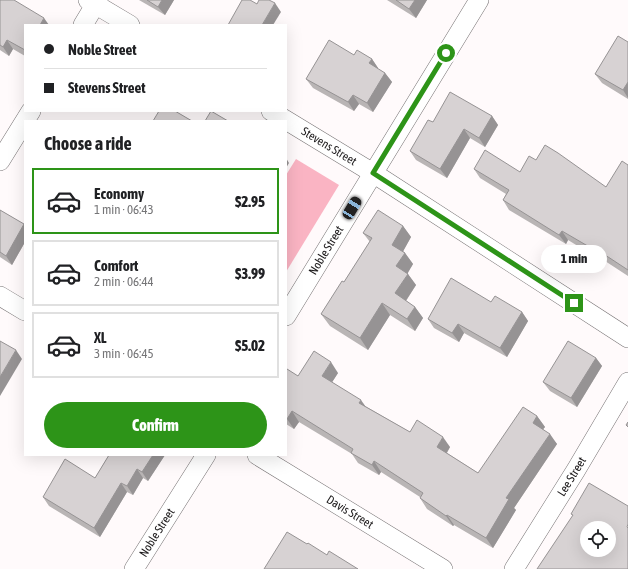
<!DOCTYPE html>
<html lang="en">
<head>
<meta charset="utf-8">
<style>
  :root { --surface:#fff; --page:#f2f2f2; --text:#202124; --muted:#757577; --line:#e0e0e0; --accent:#2d9418 }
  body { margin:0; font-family:"Asap Condensed",sans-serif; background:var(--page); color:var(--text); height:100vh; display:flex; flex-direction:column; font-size:15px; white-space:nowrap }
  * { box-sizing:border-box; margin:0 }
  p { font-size:13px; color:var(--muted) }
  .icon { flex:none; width:22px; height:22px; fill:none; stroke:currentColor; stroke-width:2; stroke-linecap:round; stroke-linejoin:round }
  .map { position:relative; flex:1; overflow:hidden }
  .side { position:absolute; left:24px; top:120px; width:263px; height:336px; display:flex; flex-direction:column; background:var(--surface); border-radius:0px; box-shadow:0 4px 16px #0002 }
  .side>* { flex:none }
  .banner { position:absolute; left:24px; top:24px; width:263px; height:88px; border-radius:0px; box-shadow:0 4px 16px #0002; display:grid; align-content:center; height:88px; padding:0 20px; background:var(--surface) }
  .buttons { position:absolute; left:580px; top:521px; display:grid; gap:8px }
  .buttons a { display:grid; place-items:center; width:36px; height:36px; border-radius:50%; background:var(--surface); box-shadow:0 4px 16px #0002; font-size:20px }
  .end { position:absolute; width:18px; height:18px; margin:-9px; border:5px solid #2d9418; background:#fff; box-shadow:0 0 0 2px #fff }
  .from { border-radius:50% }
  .bubble { position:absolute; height:28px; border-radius:14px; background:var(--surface); box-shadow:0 4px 16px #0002; font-size:13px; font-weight:800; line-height:28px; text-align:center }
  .car { position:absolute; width:12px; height:24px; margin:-12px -6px; border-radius:5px; box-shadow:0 0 3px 1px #0007; background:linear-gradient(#222 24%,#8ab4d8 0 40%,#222 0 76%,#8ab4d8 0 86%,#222 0) }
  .banner b { display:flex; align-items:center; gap:14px; height:38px; font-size:15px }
  .banner b+b { border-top:1px solid var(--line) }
  .banner i { width:10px; height:10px; background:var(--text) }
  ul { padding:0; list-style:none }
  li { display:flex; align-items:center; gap:12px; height:66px; margin:0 8px 6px; padding:0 12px; border:2px solid var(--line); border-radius:0px }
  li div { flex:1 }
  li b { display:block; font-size:15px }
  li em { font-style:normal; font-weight:800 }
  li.current { border-color:var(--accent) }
  li>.icon { width:36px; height:36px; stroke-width:1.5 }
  h2 { padding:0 20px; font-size:18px; line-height:48px }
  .action { display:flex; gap:8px; margin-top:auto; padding:8px 20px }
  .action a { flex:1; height:46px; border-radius:24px; background:var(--accent); color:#fff; font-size:16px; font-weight:800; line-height:46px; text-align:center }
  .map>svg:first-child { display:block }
  .green { fill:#fab4c3 }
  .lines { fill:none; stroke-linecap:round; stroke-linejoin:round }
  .minor-casing { stroke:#777374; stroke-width:20 }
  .minor { stroke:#fff; stroke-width:19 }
  .wall { fill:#b9b5b5 }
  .shaded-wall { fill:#969394 }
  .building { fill:#d7d2d3; stroke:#969394; fill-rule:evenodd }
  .route { stroke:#2d9418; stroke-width:5 }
  .labels { text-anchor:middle; stroke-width:3; stroke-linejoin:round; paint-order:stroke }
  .street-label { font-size:12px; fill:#1d1b1c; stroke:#fffafb }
</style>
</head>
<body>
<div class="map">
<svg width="628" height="569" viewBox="0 0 628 569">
  <rect width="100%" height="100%" fill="#fffafb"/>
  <polygon class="green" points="296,159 339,185 286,272 286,175"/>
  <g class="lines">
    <defs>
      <g id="minor">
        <polyline points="88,0 130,25"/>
        <polyline points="83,25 98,0"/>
        <path id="s1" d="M271 111 373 173 628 338"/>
        <polyline points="0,161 31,111"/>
        <polyline points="0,296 25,311"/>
        <path id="s2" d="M286 316 479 0"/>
        <path id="s3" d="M257 455 443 569"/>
        <path id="s4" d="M134 569 206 455"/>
        <path id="s5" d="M514 569 576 470 628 382"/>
      </g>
    </defs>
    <use href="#minor" class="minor-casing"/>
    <use href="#minor" class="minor"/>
  </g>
  <g class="wall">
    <polygon points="0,0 25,25 25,56 13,49 9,56 0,50"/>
    <polygon points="139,0 174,0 165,15"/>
    <polygon points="387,0 427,0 416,18"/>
    <polygon points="628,42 628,99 602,83 595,74"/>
    <polygon points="354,55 372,59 378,68 378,69 385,73 392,82 373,112 359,104 354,111 313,88 306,79"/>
    <polygon points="492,116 498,125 485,147 470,138 447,178 416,160 410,151 433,122"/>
    <polygon points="536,160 606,187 628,165 628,276 605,261 604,262 568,240 566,244 509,210 503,200 506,194 480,178 474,169 520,172"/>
    <polygon points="0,210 25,225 25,242 12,265 0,257"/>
    <polygon points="403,226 411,237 403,251 405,253 413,264 407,273 416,285 406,301 415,307 423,318 415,331 390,315 368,350 330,326 321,314 344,282 370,242 363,233"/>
    <polygon points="491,302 522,312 528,321 507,357 464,333 459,342 434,328 428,319"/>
    <polygon points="596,358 602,366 577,407 550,391 543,382"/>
    <polygon points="286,370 298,376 338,373 332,382 365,406 410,432 450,447 447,453 478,473 537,416 545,427 543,429 557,444 514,508 516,510 493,548 454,525 453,526 427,509 420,498 420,497 381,472 379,475 358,463 352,454 299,422 294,429 286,424"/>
    <polygon points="109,455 165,455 148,481 143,478 133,495 127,492 100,537 49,506 43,497 95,478"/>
  </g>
  <g class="shaded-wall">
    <polygon points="162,0 174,0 165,15 158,7"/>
    <polygon points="415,0 427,0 416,18 409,9"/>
    <polygon points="275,3 281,12 273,25 262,25"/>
    <polygon points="44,18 49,25 40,25"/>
    <polygon points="7,40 13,49 9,56 3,47"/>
    <polygon points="372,59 378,68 376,72 369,63"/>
    <polygon points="385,73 392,82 373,112 367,103"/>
    <polygon points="628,82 628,98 623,90"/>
    <polygon points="353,95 359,104 354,111 348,102"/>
    <polygon points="492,116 498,125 485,147 479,138"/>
    <polygon points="464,129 470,138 447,178 440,169"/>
    <polygon points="286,158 289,163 286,168"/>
    <polygon points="24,224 25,225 25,242 12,265 6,256"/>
    <polygon points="403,226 411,237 400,257 392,245"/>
    <polygon points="562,231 568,240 566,244 559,235"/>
    <polygon points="599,251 605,261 604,262 598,252"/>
    <polygon points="405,253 413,264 405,278 396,266"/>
    <polygon points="408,274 416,285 403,305 395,293"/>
    <polygon points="382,303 390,315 368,350 360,338"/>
    <polygon points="415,307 423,318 415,331 407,319"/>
    <polygon points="522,312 528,321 507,357 500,348"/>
    <polygon points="458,324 464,333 459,342 452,333"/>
    <polygon points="16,350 22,359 0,396 0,377"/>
    <polygon points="596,358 602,366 577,407 571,398"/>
    <polygon points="331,362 338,373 329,387 322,376"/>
    <polygon points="361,400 368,410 359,403"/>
    <polygon points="292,411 299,422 294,429 287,419"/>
    <polygon points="537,416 545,427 540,433 533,423"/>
    <polygon points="550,434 557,444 514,508 516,510 493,548 486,538 506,498"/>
    <polygon points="443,437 450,447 444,457 437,447"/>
    <polygon points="153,455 165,455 148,481 142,472"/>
    <polygon points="374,461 381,472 379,475 372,465"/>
    <polygon points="137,469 143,478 133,495 127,486"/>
    <polygon points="121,483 127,492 100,537 94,528"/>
    <polygon points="447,515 454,525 453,526 446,516"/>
  </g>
  <g class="building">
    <polygon points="0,0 14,0 44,18 40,25 25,25 25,50 7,40 3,47 0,45"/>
    <polygon points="147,0 162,0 158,7"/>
    <polygon points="242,0 250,0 257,4 259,0 269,0 275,3 262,25 228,25"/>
    <polygon points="396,0 415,0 409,9"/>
    <polygon points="618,36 628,42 628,82 623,90 595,74"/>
    <polygon points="329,40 354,55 357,50 372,59 369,63 385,73 367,103 353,95 348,102 306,79"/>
    <polygon points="450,92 492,116 479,138 464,129 440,169 410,151 428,120 433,122"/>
    <polygon points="159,111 175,111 192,121 153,121"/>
    <polygon points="211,111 228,121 205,121"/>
    <polygon points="545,145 558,153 606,187 622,161 628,165 628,270 599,251 598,252 562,231 559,235 503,200 509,190 474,169 485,150 520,172 529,156 536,160"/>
    <polygon points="0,210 24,224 6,256 0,252"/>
    <polygon points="378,210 403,226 392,245 405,253 396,266 408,274 395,293 415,307 407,319 382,303 360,338 321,314 342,281 344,282 372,238 363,233"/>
    <polygon points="451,278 491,302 495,296 522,312 500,348 458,324 452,333 428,319"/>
    <polygon points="0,341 16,350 0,377"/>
    <polygon points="568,341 596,358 571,398 543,382"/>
    <polygon points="314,351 331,362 322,376 361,400 359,403 410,432 417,420 443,437 437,447 478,473 523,407 537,416 533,423 550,434 506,498 509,499 486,538 447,515 446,516 420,498 423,493 374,461 372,465 351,453 353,449 292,411 287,419 286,419 286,370 287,369 298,376"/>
    <polygon points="628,422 628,427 626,425"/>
    <polygon points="109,455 153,455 142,472 137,469 127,486 121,483 94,528 43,497 65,459 95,478"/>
    <path d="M589 483 628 506V524L627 527 628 528V569H537L573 515 571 514ZM587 528H609V550H587Z"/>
    <polygon points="287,532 307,544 308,543 327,555 329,551 358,569 264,569"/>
  </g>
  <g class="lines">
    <polyline class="route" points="446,53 373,173 574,303"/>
  </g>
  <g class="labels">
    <g class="street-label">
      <text dy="4" stroke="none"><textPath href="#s1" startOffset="68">Stevens Street</textPath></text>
      <text dy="4" stroke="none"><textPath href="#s2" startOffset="77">Noble Street</textPath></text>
      <text dy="4" stroke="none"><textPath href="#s5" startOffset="109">Lee Street</textPath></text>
      <text dy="4" stroke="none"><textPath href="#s3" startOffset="109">Davis Street</textPath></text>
      <text dy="4" stroke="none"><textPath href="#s4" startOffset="43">Noble Street</textPath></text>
    </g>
  </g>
</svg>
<div class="buttons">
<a><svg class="icon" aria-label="locate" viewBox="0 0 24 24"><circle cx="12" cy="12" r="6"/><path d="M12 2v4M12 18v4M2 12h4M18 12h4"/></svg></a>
</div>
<i class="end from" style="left:446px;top:53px"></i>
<i class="end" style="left:574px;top:303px"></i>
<div class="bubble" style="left:541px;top:245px;width:66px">1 min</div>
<i class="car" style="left:352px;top:208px;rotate:31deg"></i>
<div class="banner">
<b><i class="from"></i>Noble Street</b>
<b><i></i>Stevens Street</b>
</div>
<section class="side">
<h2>Choose a ride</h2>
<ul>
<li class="current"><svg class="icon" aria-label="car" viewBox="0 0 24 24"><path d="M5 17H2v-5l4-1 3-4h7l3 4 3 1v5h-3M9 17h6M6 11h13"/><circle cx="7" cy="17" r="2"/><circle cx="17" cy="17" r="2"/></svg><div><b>Economy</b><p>1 min · 06:43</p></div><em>$2.95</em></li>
<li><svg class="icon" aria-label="car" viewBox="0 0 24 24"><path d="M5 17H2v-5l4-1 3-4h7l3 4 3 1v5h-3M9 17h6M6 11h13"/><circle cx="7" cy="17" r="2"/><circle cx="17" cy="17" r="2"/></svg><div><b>Comfort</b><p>2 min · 06:44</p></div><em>$3.99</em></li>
<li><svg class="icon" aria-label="car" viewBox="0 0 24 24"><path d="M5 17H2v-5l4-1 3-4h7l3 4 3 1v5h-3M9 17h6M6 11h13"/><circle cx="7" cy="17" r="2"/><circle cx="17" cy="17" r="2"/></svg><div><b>XL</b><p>3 min · 06:45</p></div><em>$5.02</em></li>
</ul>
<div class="action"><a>Confirm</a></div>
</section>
</div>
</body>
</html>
